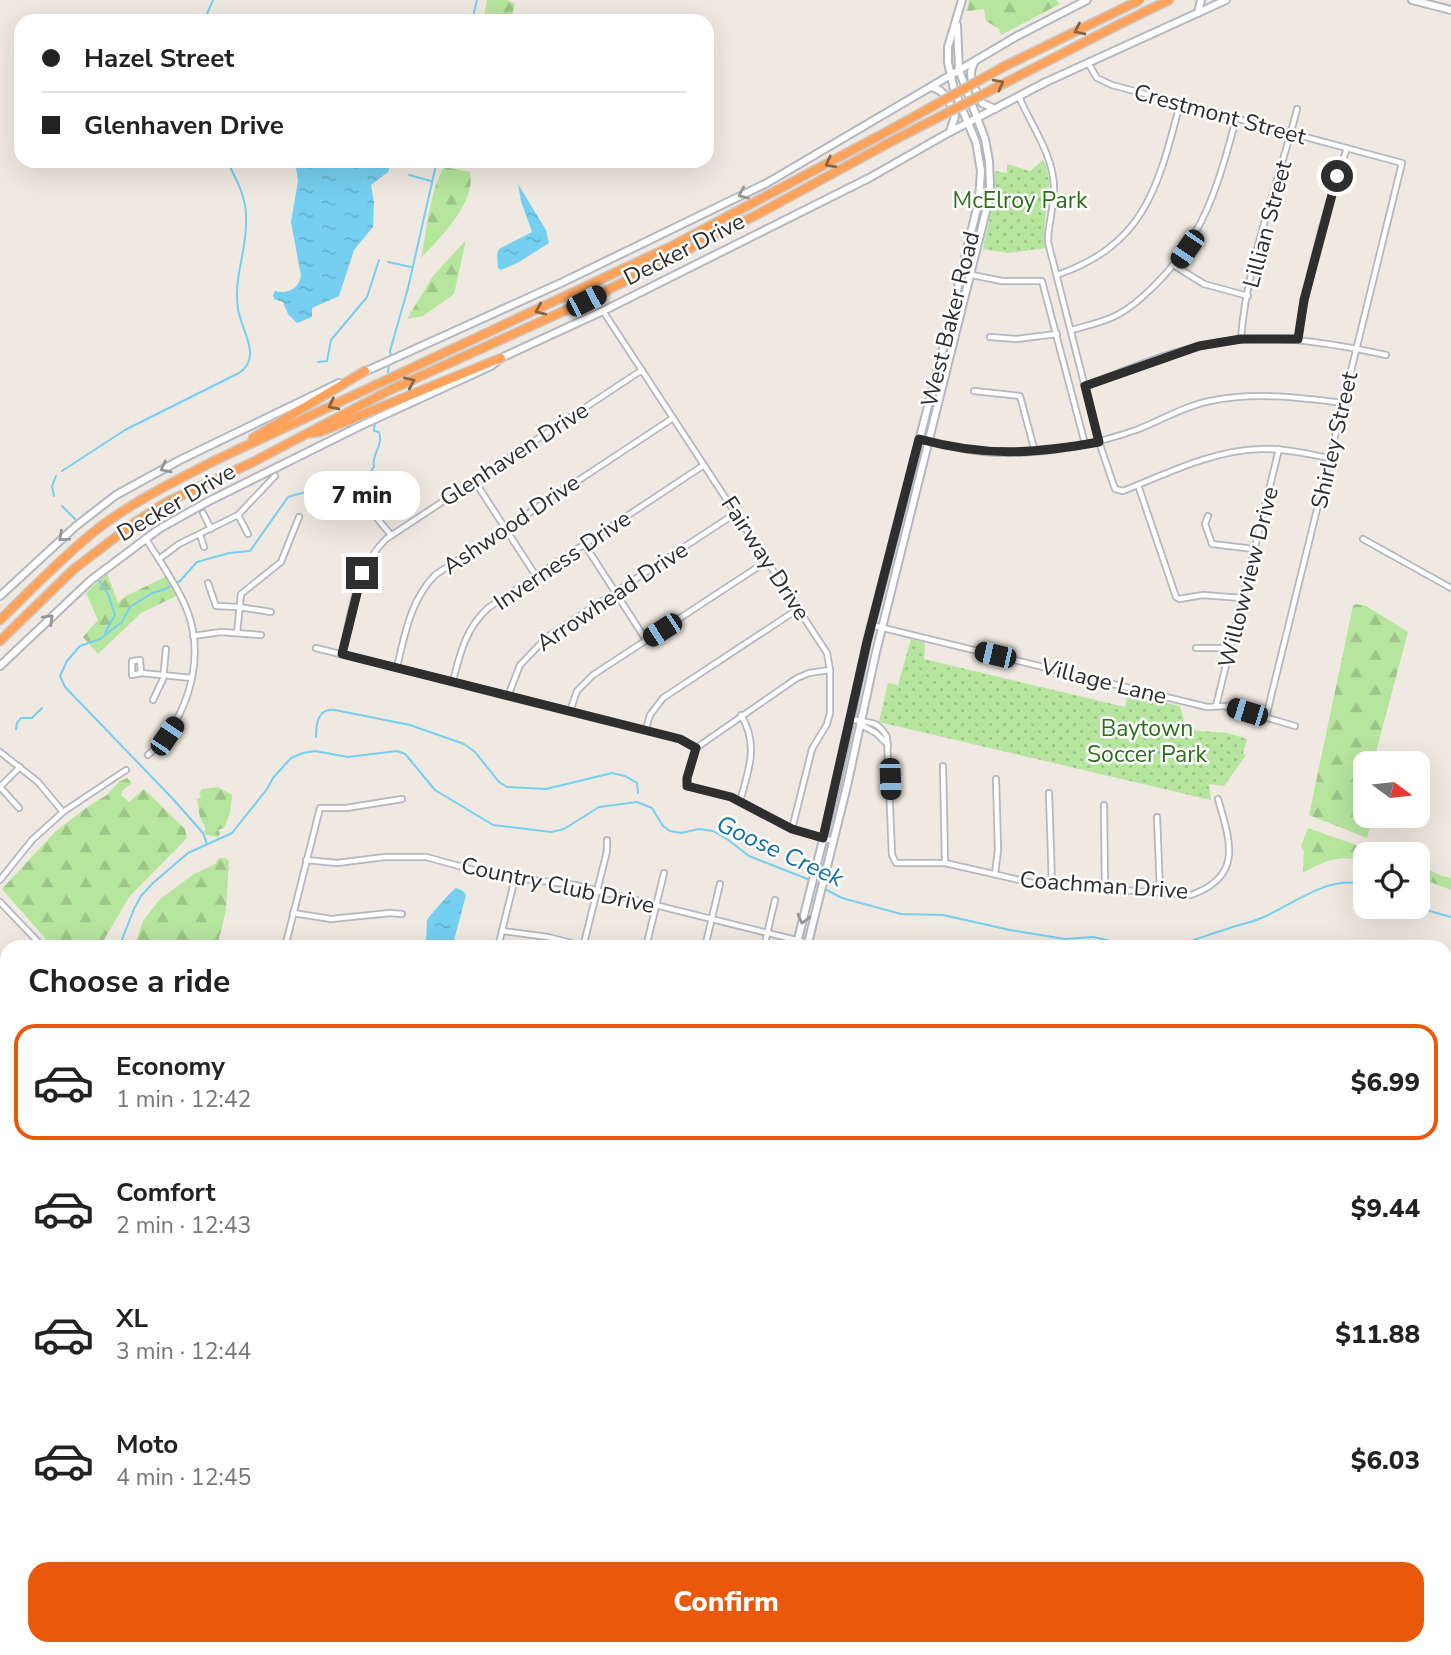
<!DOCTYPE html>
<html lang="en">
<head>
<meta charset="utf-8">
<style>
  :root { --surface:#fff; --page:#f6f6f6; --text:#222; --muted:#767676; --line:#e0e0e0; --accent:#ea580c }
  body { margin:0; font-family:"Nunito Sans",sans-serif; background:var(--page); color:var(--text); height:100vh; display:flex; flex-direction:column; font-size:26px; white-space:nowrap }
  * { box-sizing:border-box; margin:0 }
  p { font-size:23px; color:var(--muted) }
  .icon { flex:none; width:38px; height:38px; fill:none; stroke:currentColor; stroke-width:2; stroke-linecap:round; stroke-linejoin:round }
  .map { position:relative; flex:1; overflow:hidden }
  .sheet { position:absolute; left:0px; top:940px; width:1452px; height:716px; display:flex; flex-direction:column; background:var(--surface); border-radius:21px 21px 0 0; box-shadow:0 7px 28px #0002 }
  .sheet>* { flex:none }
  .hud { position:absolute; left:14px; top:14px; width:700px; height:154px; border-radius:21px; box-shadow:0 7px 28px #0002; display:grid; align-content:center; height:154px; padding:0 28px; background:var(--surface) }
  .needle { width:46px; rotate:105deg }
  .controls { position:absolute; left:1353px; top:751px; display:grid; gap:14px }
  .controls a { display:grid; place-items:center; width:77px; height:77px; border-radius:14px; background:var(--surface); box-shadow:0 7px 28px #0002; font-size:35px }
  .end { position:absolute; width:32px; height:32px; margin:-16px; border:9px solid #2e2e2e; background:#fff; box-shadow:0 0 0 4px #fff }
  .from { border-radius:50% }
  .bubble { position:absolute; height:49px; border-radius:21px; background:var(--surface); box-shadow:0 7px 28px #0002; font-size:23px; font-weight:800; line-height:49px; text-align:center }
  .car { position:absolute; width:21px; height:42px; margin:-21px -10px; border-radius:9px; box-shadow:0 0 5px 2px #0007; background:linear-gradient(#222 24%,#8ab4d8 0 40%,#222 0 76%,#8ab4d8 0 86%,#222 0) }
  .hud b { display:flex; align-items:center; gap:24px; height:66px; font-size:26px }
  .hud b+b { border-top:2px solid var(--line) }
  .hud i { width:18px; height:18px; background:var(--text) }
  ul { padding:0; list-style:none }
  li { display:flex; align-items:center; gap:21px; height:116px; margin:0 14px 10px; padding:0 14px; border:4px solid transparent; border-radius:21px }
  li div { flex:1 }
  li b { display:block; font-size:26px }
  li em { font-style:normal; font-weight:800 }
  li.active { border-color:var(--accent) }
  li>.icon { width:63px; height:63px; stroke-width:1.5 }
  h2 { padding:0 28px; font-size:32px; line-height:84px }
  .button { display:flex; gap:14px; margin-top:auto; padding:14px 28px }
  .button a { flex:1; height:80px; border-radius:21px; background:var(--accent); color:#fff; font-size:28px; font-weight:800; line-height:80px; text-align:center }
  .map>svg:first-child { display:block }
  .forest { fill:url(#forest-firs) }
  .park { fill:url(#park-dots) }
  .water { fill:url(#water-ripples) }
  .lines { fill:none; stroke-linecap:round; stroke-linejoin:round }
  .stream { stroke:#75cff0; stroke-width:2 }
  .street-casing { stroke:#b4b7c1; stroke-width:8 }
  .secondary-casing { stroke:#b4b7c1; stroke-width:10 }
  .highway-casing { stroke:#c9c9c9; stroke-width:11 }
  .street { stroke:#fff; stroke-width:4.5 }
  .secondary { stroke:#fff; stroke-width:6 }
  .highway { stroke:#ffa35c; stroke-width:8 }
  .highway-bridge-casing { stroke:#c9c9c9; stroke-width:11; stroke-linecap:butt }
  .highway-bridge { stroke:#ffa35c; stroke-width:8 }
  .oneway { stroke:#8c6343 }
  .oneway2 { stroke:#969696 }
  .route { stroke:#2e2e2e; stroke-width:9 }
  .labels { text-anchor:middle; stroke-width:5; stroke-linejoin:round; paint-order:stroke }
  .street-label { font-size:23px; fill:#2e2e2e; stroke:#fff }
  .park-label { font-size:23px; fill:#2c6e1b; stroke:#fff }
  .water-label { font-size:24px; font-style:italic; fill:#0d6fa3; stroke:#fff }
</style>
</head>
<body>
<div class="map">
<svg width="1451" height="1655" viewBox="0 0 1451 1655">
  <defs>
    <pattern id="forest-firs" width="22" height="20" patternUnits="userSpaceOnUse" patternTransform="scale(1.75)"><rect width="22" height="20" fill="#b6e59e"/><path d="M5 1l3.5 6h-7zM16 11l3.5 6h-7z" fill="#9dc588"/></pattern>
    <pattern id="park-dots" width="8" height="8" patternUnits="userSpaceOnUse" patternTransform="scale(1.75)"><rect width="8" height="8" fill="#b6e59e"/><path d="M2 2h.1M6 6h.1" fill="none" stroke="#9dc588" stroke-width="1.8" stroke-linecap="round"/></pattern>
    <pattern id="water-ripples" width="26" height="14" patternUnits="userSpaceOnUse" patternTransform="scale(1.75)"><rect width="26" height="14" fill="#75cff0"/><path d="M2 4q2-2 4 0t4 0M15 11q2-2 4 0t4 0" fill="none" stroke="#66b2ce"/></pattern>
  </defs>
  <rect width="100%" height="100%" fill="#efe9e1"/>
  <g class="forest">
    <polygon points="487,0 507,0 515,4 510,21 483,21"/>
    <polygon points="969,0 1056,0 1060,4 1001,35 999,29 986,21 984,9 967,11"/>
    <path d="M444 167 470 172C476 203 441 237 421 258 427 231 430 190 444 167Z"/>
    <polygon points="466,240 454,294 423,316 407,319 433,276"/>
    <polygon points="107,573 118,603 126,596 167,576 178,595 141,613 98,654 83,637 98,620 86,593"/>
    <polygon points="1356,604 1366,606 1408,632 1373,763 1365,763 1365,791 1358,817 1370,827 1367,838 1309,815 1353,606"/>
    <polygon points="127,778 132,783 123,790 121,795 129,802 144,789 185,829 187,838 129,897 102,943 97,947 53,947 2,889 56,831 90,805 107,795 119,782"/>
    <polygon points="218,787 232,795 230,813 224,828 218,830 220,834 218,837 206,835 204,832 206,829 200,817 197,799 201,797 199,793 202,789"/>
    <path d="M1308 828 1356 845 1357 856 1353 859C1334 856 1319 864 1303 873L1304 851 1301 846Z"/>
    <polygon points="219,858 225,858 229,861 226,910 217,947 134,947 143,921 160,899 194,874 215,864"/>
    <polygon points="1418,865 1442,876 1451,878 1451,890 1418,877"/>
    <polygon points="7,1091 7,1265 0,1266 0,1101"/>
    <polygon points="0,1557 7,1560 7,1648 47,1649 45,1655 0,1655"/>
  </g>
  <g class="park">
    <path d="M1043 160C1054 181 1048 198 1045 220 1044 229 1045 238 1047 248L1008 253 983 249 991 211 995 171 1007 173V164L1030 171Z"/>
    <polygon points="911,639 925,643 924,659 1125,707 1128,694 1180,706 1187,730 1227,733 1247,739 1243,754 1246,755 1224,786 1209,784 1211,800 879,722 888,683 898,685"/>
  </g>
  <g class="water">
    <path d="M295 161H360L367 163 388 161 390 166 388 172 371 185 374 202 373 227 354 250 339 296 312 308V317L297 323 288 314 283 302 274 299 273 295 275 291C287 294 298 290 301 276L291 222 298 181Z"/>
    <polygon points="518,184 546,230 549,243 519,262 501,270 498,268 497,254 499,249 532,232 521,201"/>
    <path d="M456 888 463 891 466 895 453 944 451 947H426L427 920C431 914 452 890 456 888Z"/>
  </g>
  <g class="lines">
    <g class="stream">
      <polyline points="204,21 213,0"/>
      <polyline points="472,21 477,0"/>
      <polyline points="409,175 431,181"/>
      <polyline points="388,262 411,267"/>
      <polyline points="391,357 390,351 408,288 436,165"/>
      <polyline points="318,362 327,361 331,340 367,297 379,260"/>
      <polyline points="388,372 389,363"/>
      <path d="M62 471 125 430 239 373C263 357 241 330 238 309 233 277 248 248 246 217 246 196 236 179 227 161"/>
      <polyline points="54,496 52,486 56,476"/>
      <polyline points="62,506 75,519"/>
      <polyline points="98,579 108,594 115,615 105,633"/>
      <polyline points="16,729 17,723 21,718 32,718 42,708"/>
      <path d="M316 737C316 723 318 708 335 710L410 725 464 744 475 752 499 782 507 787 546 789 612 773 625 776 637 783 638 793"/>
      <path d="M207 844 203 833 173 799 65 687 60 676 67 661 80 646 100 639 122 622 130 607 152 593 163 590 180 581 197 562 229 553 250 551 288 497 309 491 329 495 340 487 367 480 374 466C371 455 384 445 379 432L374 431 375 421"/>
      <polyline points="823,888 842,898 901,914 943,915 1010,930 1065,939 1093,937 1139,947"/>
      <polyline points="1412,906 1451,917"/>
      <polyline points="119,947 134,909 141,896 153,883 188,853 232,833 267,789 273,778 291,758 303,753 315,751 348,757 397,751 405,754 411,761 435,790 493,825 551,832 564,829 599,807 637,802 652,808 663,826 670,831 681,833 699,829 713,831 727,839 749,856 810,880"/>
      <path d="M1158 947C1181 947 1205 935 1227 929 1238 925 1249 923 1259 919 1292 906 1329 873 1365 885"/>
      <polyline points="0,1078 7,1072"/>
      <polyline points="0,1499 7,1501"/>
      <polyline points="286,1648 304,1655"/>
    </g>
    <defs>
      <g id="street">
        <polyline points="1088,63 1097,78 1112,85 1402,163 1266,717"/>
        <path d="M1019 97C1031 125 1054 156 1054 188 1054 207 1048 224 1048 242L1099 442 1115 489 1123 491C1166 474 1213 450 1261 449 1284 448 1307 454 1330 458"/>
        <polyline points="1175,266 1204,284 1248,296"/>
        <polyline points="962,273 1002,281 1042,281 1085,444"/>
        <path d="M1057 275C1146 244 1158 186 1180 104"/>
        <polyline points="603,311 827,653 830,670 830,713 827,724 812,749 792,829"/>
        <path d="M1072 330C1085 326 1100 323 1113 317 1129 310 1143 297 1155 285 1204 237 1219 183 1236 119"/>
        <polyline points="990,337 1016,339 1057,334"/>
        <path d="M1241 339C1246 264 1279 182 1297 109"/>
        <path d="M1298 339C1308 275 1325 210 1347 148"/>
        <path d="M1085 386C1121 372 1158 356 1196 347 1260 331 1322 341 1386 355"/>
        <polyline points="974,391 1020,396 1035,452"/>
        <path d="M927 441C950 446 976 453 1000 453 1046 454 1093 445 1136 430 1160 421 1184 406 1210 401 1254 392 1298 397 1342 403"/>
        <polyline points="474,480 536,576"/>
        <polyline points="1138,485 1176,597 1179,599 1203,595 1241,598"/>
        <polyline points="203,513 211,529"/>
        <polyline points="238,515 248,534"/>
        <polyline points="1208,516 1205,524 1212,544 1254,549"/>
        <polyline points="376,517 391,535"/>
        <polyline points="200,535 204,547"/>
        <path d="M146 539C159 560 174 581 184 603 208 654 189 719 148 755"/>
        <polyline points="1363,539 1451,588"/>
        <polyline points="585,545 646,640"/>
        <polyline points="159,559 179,544 238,515 275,476"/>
        <polyline points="208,583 216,606 239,607 271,612"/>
        <polyline points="871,625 1207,707 1227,706 1295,726"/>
        <polyline points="237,633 241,594 281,562 299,517"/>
        <polyline points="193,636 221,632 261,635"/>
        <polyline points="316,648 680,739 696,748 687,778 687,786 731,797 792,829 833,841"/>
        <polyline points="1196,648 1230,648"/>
        <path d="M342 654C351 615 355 569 386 539L642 370"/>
        <path d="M397 667C405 634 410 601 435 575L673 418"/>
        <polyline points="141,673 140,660 132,661 132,675 141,673 192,678"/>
        <path d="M453 681C460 653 466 628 488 608L704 465"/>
        <polyline points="508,696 520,665 547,637 736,513"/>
        <polyline points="153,700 163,679 166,649"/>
        <polyline points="1216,706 1279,449"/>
        <polyline points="570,711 577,691 593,675 767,561"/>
        <path d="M851 719C868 724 876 718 887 737L892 855 896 863H945L1037 884 1191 895C1244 876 1230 841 1218 799"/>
        <polyline points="861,722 863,726 876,733 888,745"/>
        <polyline points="646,729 650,715 663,698 798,609"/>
        <polyline points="696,748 797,678 809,673 830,670"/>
        <polyline points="0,752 38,782 63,812"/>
        <polyline points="943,766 945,863"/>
        <polyline points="0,787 20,767"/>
        <polyline points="0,787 19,808"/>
        <polyline points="1049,793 1052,885"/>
        <path d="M740 801C749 769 759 745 741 715"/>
        <polyline points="1104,805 1105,888"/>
        <polyline points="1157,817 1160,892"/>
        <polyline points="306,860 337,863 385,857 426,857 492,875 575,885 808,943"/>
        <polyline points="995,874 998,850 996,779"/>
        <polyline points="0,880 32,840 63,812 126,770"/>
        <polyline points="0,902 43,947"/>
        <polyline points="293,913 331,919 390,913 402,914"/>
        <polyline points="502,931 548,937 583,946"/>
        <polyline points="285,947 320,808 346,808 402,799"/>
        <polyline points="498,947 515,878"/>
        <polyline points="583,947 607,851 607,840"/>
        <polyline points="646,947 664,873"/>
        <polyline points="705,947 720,884"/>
        <polyline points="764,947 775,900"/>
        <polyline points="1446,973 1451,974"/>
        <polyline points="0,1026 7,1009"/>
        <polyline points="1446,1028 1451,1030"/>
        <polyline points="1446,1084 1451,1085"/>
        <polyline points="1446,1139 1451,1140"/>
        <polyline points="1446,1187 1451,1184"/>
        <polyline points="755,1648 755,1655"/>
        <polyline points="319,1655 321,1648"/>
        <polyline points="938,1655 940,1648"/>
        <polyline points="995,1655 996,1648"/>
        <polyline points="1050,1655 1051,1648"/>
      </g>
      <g id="secondary">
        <polyline points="1412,0 1451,10"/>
        <polyline points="1198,13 1201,0"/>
        <path d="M974 63C966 77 976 90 982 103L995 109"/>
        <path d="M931 87C946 90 950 103 955 116L950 132"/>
        <polyline points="362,373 563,282 767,183 1017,36 1087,0"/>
        <polyline points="0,596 76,526 116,495 180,460 339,383"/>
        <polyline points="0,666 91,580 159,529 207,502 360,426 491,366 501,358 603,311 869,178 950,132 1046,82 1226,0"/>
        <polyline points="796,947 837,784 867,642 943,348 979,200 981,171 976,142 954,90 948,62 948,47 962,0"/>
        <polyline points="807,947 847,786 876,652 988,203 990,186 989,161 985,139 959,70 957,25"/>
        <polyline points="1446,1288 1451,1277"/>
        <polyline points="1446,1438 1451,1439"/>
        <polyline points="0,1482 7,1483"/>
        <polyline points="0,1517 7,1519"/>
        <polyline points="1446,1599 1451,1601"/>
        <polyline points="1446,1609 1451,1611"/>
        <polyline points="245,1648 257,1655"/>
        <polyline points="339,1648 362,1655"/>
        <polyline points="515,1655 516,1648"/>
        <polyline points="525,1655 527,1648"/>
        <polyline points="1270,1655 1273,1648"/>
      </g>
      <g id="highway">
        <polyline points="1116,26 1169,0"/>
        <polyline points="311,433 320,432 501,358"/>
        <polyline points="253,438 365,371"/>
        <path d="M0 620C32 589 64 555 100 527 136 500 177 480 218 459L672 246 890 130"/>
        <polyline points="0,641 74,569 134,523 165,503 253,462 390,390 586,301 760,213 896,139"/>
      </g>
    </defs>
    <use href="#street" class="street-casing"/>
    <use href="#secondary" class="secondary-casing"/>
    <use href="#highway" class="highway-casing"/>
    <use href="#street" class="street"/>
    <use href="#secondary" class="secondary"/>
    <use href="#highway" class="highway"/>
    <defs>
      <g id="highway-bridge">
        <polyline points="890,130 1005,66 1140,0"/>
        <polyline points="896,139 1116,26"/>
      </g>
    </defs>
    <use href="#highway-bridge" class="highway-bridge-casing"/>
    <use href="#highway-bridge" class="highway-bridge"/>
  </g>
  <defs><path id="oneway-chevron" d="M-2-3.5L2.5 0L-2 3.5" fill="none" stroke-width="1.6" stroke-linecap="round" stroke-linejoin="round" transform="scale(1.75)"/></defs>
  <g class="oneway">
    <use href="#oneway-chevron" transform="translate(1079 30) rotate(154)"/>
    <use href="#oneway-chevron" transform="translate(999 84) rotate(-28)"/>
    <use href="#oneway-chevron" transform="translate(830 163) rotate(152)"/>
    <use href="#oneway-chevron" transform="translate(540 310) rotate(156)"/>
    <use href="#oneway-chevron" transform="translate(410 382) rotate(-24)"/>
    <use href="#oneway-chevron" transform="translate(333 405) rotate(154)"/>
  </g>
  <g class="oneway2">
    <use href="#oneway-chevron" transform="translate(743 194) rotate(156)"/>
    <use href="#oneway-chevron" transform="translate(165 468) rotate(153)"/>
    <use href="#oneway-chevron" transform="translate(63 537) rotate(138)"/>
    <use href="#oneway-chevron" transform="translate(49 619) rotate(-44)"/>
    <use href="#oneway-chevron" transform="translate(803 919) rotate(104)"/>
  </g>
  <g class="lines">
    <path class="route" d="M362 573 342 654 680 739 696 748 687 778V786L731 797 792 829 823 838 867 642 919 439C986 457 1032 454 1099 442L1085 386 1199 346 1241 339H1298L1304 300 1337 176"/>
  </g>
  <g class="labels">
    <g class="street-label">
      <text transform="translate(1220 114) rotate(15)" y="8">Crestmont Street</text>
      <text transform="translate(1267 224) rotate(-75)" y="8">Lillian Street</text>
      <text transform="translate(684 249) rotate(-27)" y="8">Decker Drive</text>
      <text transform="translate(950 319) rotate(-76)" y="8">West Baker Road</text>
      <text transform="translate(1334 440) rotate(-77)" y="8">Shirley Street</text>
      <text transform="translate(514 454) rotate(-33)" y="8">Glenhaven Drive</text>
      <text transform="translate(176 502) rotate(-30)" y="8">Decker Drive</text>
      <text transform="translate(511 524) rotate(-34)" y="8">Ashwood Drive</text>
      <text transform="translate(766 558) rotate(57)" y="8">Fairway Drive</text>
      <text transform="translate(562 560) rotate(-34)" y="8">Inverness Drive</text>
      <text transform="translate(1248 577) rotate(-76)" y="8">Willowview Drive</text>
      <text transform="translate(612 596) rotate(-34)" y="8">Arrowhead Drive</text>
      <text transform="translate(1104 681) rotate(14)" y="8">Village Lane</text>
      <text transform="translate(558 885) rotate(12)" y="8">Country Club Drive</text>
      <text transform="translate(1104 885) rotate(4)" y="8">Coachman Drive</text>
    </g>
    <g class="park-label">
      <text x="1020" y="208">McElroy Park</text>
      <text x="1147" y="736">Baytown<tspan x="1147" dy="26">Soccer Park</tspan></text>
    </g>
    <g class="water-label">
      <text transform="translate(780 851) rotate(25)" y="8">Goose Creek</text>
    </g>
  </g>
</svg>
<div class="controls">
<a><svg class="needle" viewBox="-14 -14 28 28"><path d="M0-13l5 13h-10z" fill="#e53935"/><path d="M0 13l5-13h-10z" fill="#767676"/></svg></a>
<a><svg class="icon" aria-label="locate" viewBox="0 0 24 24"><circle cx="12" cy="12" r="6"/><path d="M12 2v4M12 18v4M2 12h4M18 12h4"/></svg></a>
</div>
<i class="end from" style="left:1337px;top:176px"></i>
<i class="end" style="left:362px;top:573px"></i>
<div class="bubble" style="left:304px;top:471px;width:116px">7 min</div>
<i class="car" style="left:1187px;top:249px;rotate:214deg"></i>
<i class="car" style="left:586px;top:301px;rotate:63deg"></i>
<i class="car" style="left:662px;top:630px;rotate:237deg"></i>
<i class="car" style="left:995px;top:655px;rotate:283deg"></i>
<i class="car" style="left:1247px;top:712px;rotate:287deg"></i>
<i class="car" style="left:167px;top:736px;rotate:34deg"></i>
<i class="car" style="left:890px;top:779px;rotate:178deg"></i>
<div class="hud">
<b><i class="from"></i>Hazel Street</b>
<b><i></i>Glenhaven Drive</b>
</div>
<section class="sheet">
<h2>Choose a ride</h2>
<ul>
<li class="active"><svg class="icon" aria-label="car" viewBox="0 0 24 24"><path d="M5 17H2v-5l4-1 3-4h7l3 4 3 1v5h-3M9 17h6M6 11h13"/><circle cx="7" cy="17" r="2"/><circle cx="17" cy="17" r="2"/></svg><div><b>Economy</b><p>1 min · 12:42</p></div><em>$6.99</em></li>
<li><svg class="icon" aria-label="car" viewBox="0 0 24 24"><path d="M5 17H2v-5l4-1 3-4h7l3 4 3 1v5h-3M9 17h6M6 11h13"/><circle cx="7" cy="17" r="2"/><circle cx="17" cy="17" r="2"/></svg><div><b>Comfort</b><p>2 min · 12:43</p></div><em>$9.44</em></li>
<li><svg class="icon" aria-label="car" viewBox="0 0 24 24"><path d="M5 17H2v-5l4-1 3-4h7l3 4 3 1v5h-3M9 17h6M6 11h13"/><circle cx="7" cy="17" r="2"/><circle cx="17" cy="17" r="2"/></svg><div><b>XL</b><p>3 min · 12:44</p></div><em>$11.88</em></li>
<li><svg class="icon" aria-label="car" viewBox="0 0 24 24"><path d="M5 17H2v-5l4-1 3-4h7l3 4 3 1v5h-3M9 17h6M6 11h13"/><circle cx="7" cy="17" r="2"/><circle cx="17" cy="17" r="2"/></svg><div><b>Moto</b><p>4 min · 12:45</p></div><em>$6.03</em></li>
</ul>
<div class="button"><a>Confirm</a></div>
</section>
</div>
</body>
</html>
